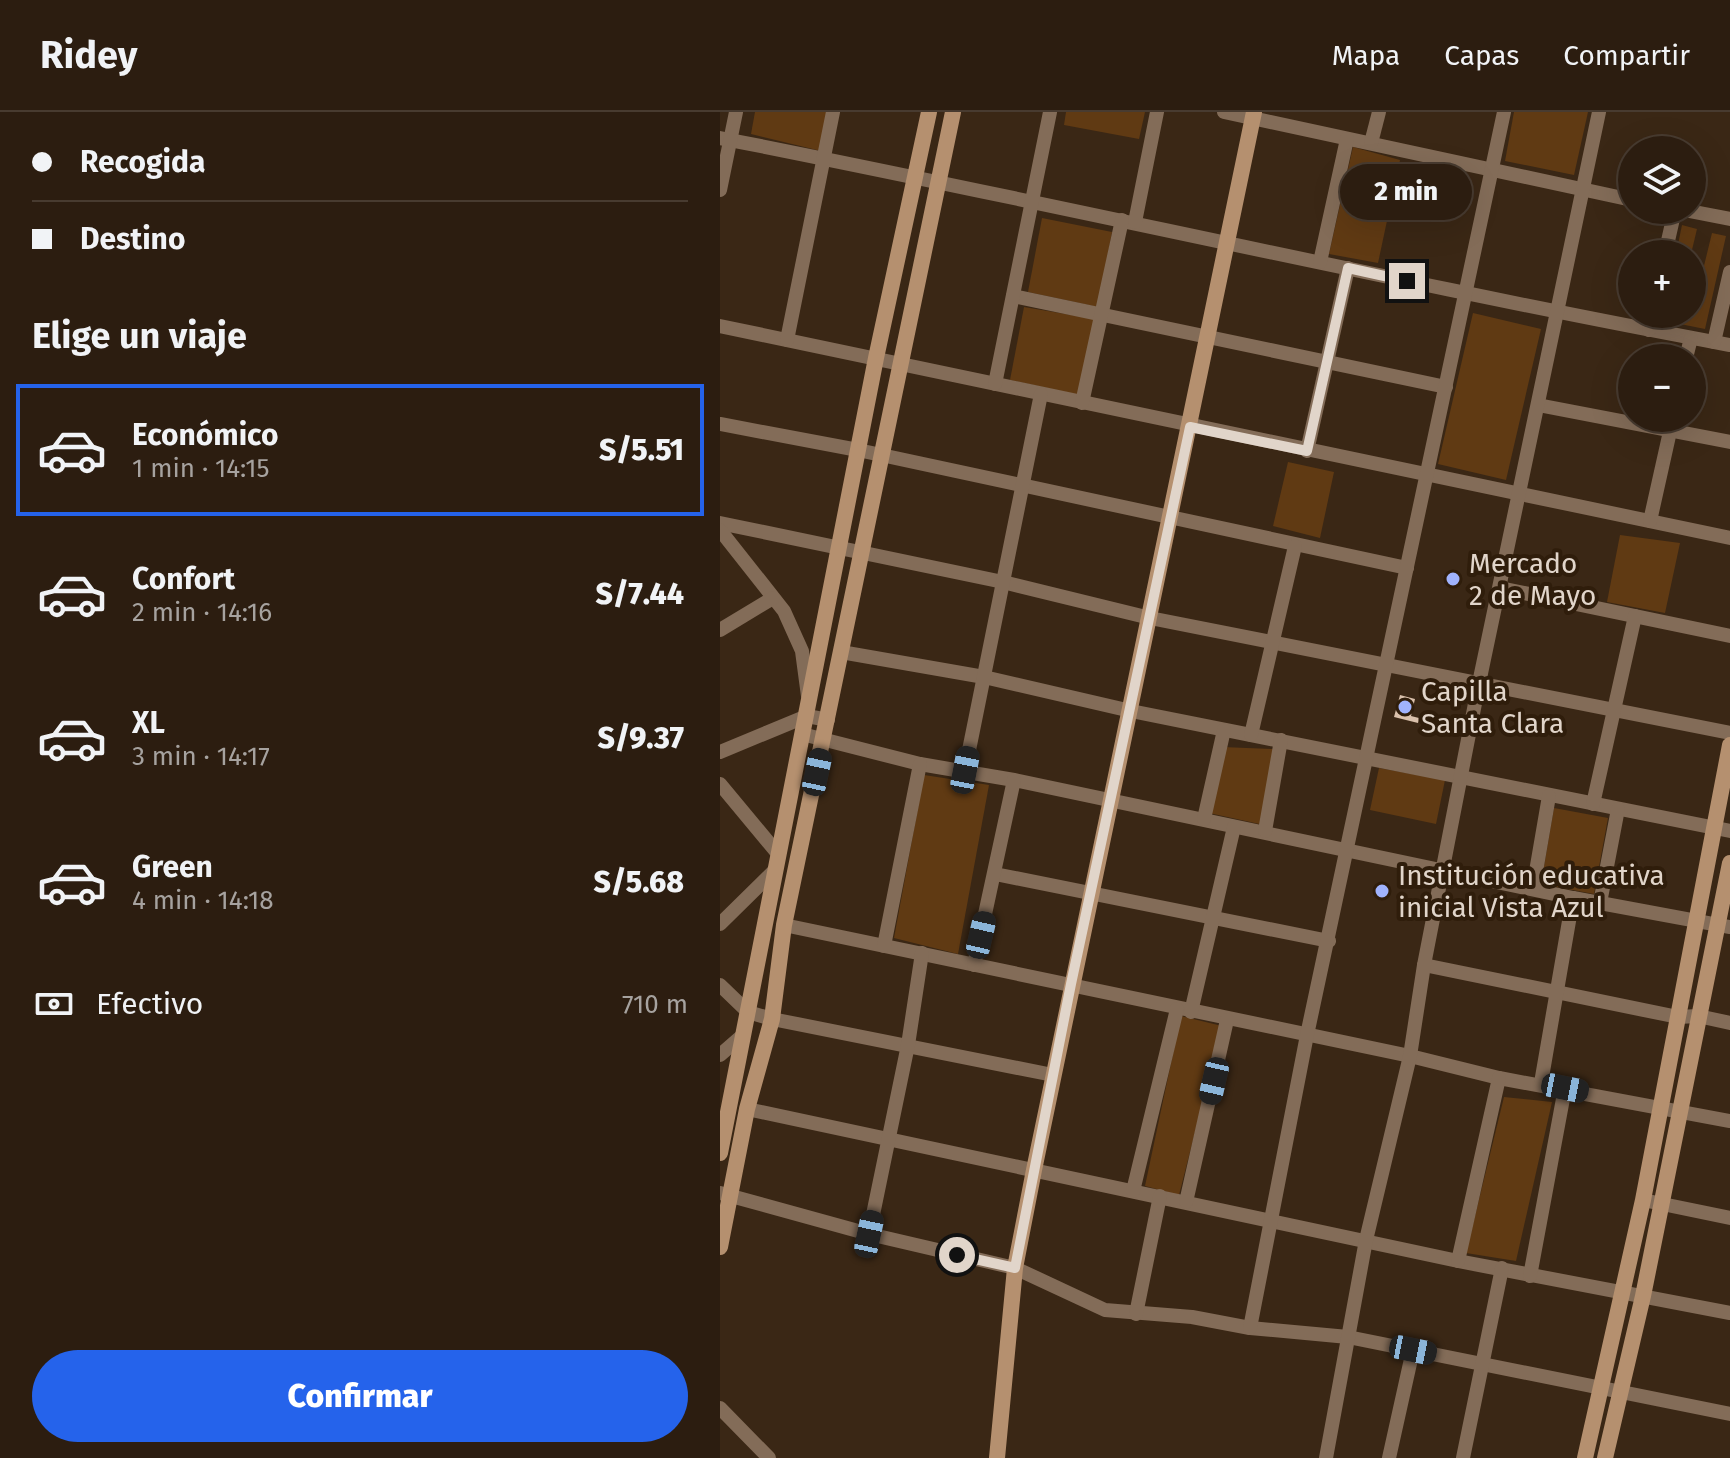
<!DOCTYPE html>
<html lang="es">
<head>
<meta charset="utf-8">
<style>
  :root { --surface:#2c1d10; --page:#382a1e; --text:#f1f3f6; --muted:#a6a29f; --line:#483b30; --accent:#2563eb }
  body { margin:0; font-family:"Fira Sans",sans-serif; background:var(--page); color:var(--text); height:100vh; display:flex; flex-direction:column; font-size:30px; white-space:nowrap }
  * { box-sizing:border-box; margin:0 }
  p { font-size:26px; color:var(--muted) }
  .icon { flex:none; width:44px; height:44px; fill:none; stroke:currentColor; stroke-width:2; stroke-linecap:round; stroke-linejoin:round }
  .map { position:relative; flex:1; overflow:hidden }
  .drawer { display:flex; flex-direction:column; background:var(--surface); width:720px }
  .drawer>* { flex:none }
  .top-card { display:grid; align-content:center; height:176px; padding:0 32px; background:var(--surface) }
  .tools { position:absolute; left:898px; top:24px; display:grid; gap:16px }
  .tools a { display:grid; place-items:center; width:88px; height:88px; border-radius:50%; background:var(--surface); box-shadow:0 8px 32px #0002,0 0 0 2px var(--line); font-size:40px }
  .end { position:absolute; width:36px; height:36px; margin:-18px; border:10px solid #e1d5ca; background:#111; box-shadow:0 0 0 4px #111 }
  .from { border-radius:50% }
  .bubble { position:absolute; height:56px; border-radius:28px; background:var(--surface); box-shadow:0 8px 32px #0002,0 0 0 2px var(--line); font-size:26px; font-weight:800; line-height:56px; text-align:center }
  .car { position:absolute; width:24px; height:48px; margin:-24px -12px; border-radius:10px; box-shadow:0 0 6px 2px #0007; background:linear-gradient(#222 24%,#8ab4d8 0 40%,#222 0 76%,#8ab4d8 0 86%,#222 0) }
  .top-card b { display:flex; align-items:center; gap:28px; height:76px; font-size:30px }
  .top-card b+b { border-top:2px solid var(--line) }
  .top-card i { width:20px; height:20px; background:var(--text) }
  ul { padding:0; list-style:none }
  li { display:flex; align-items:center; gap:24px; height:132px; margin:0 16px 12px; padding:0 16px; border:4px solid transparent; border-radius:0px }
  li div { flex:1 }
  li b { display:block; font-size:30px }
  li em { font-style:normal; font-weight:800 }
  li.on { border-color:var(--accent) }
  li>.icon { width:72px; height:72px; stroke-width:1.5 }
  h2 { padding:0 32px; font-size:36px; line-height:96px }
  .pay { display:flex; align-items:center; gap:20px; height:88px; padding:0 32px; font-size:30px }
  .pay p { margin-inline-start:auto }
  .primary-button { display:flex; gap:16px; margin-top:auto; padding:16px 32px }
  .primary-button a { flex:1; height:92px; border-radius:48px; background:var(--accent); color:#fff; font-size:32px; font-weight:800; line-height:92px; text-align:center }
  header { display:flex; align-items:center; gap:48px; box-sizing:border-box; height:112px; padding:0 40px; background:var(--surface); border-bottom:2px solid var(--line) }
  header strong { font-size:38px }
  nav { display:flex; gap:44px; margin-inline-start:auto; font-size:28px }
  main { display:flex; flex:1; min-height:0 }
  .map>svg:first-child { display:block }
  .green { fill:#603a13 }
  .building { fill:#dac1ac }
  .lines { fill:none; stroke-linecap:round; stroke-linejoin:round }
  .street { stroke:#836c58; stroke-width:14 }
  .secondary { stroke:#b5906f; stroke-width:16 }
  .route { stroke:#e1d5ca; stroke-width:10 }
  .poi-dot { fill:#a0b3fd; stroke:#2f1d0b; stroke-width:3 }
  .labels { text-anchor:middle; stroke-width:8; stroke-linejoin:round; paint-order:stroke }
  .poi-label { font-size:28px; fill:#e1d5ca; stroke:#2f1d0b; text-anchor:start }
</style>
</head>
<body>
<header>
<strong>Ridey</strong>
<nav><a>Mapa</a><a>Capas</a><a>Compartir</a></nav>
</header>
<main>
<section class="drawer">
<div class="top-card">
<b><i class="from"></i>Recogida</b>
<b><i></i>Destino</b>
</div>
<h2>Elige un viaje</h2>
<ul>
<li class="on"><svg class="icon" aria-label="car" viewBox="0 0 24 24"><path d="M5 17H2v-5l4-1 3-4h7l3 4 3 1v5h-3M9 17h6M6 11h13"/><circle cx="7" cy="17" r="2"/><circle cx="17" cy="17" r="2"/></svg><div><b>Económico</b><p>1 min · 14:15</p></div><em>S/5.51</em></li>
<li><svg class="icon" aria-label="car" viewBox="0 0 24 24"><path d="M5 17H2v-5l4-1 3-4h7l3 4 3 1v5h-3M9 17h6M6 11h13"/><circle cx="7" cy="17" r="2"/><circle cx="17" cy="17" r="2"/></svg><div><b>Confort</b><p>2 min · 14:16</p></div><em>S/7.44</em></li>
<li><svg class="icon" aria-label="car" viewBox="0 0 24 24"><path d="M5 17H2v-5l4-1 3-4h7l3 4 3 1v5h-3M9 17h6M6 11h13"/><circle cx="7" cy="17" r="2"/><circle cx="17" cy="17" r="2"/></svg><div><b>XL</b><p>3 min · 14:17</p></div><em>S/9.37</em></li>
<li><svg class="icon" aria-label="car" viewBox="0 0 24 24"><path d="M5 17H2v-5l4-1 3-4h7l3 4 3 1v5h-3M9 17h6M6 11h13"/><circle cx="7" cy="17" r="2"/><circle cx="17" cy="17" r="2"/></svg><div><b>Green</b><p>4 min · 14:18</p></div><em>S/5.68</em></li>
</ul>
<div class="pay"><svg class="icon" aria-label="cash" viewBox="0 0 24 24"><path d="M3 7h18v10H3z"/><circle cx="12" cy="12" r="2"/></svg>Efectivo<p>710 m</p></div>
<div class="primary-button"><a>Confirmar</a></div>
</section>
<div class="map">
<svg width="1010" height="1346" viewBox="0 0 1010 1346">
  <rect width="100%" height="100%" fill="#3a2715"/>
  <g class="green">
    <polygon points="35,0 108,0 101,39 31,22"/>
    <polygon points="346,0 425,0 419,27 344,13"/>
    <polygon points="794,0 868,0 854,63 785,49"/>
    <polygon points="633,35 680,48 658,151 609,142"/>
    <polygon points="322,106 392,120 378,195 308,180"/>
    <polygon points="962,113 977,117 971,142 956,142"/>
    <polygon points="992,121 1006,124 985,217 940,208 942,202 972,202 972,160 982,162"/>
    <polygon points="304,195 375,207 359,283 290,268"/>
    <polygon points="753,201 821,217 786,368 718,352"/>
    <polygon points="568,350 614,360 600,426 553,414"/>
    <polygon points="900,423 960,431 945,501 887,490"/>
    <polygon points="502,635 553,637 544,713 489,701"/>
    <polygon points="659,656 725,668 716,712 650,698"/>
    <polygon points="204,663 269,673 238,842 174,826"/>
    <polygon points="834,696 888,706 874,782 821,772"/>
    <polygon points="461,904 502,914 459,1083 425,1074"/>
    <polygon points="784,985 832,990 796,1149 746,1141"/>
  </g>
  <polygon class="building" points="680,583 695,587 691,604 699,606 698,611 674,605"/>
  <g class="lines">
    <g class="street">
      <polyline points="504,0 912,88"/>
      <path d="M0 26C337 92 672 170 1010 233"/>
      <polyline points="651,31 659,0"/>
      <polyline points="0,78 16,0"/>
      <polyline points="964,98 1010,107"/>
      <polyline points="415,110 437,0"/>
      <polyline points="945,142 955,98"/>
      <polyline points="600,150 627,27"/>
      <polyline points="293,184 726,275"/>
      <polyline points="0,214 1010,426"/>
      <polyline points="929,218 932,202"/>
      <polyline points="67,228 113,0"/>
      <polyline points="994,230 1010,160"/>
      <polyline points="966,246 971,226"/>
      <polyline points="275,272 330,0"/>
      <polyline points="362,291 402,108"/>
      <polyline points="818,293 1010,330"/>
      <polyline points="0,312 138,338 687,456"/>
      <polyline points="587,339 628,156"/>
      <polyline points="930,409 953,306"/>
      <polyline points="0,411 283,470 430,506 1010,621"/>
      <polyline points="0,418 64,499 82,539 88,584"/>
      <polyline points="780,476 1010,524"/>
      <polyline points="0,518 53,486"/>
      <polyline points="121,540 264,565 411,599 1010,719"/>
      <polyline points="82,622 200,652 294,668 853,786 1010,815"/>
      <polyline points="531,623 575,434"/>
      <polyline points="0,640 87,604 108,608"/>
      <polyline points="245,658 321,282"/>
      <polyline points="0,672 59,743"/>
      <polyline points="873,692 915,504"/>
      <polyline points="484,707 504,618"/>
      <polyline points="545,719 561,628"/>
      <polyline points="275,762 609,829"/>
      <polyline points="813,777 829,684"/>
      <polyline points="880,791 898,697"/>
      <polyline points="0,812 55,758"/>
      <polyline points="64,813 690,944 779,966 1010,1009"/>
      <polyline points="164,834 200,652"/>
      <polyline points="254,853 294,668"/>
      <polyline points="704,853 958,905 978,904 1010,911"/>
      <polyline points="0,873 28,900 52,907 333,963"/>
      <polyline points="471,900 514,715"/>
      <polyline points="0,943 23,923"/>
      <polyline points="821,971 853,786"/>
      <polyline points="27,997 738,1149 1010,1201"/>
      <polyline points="413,1079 457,897"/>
      <polyline points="0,1081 149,1122 295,1156 385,1198 472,1205 530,1216 628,1225 1010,1302"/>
      <polyline points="923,1088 1010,1106"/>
      <polyline points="466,1090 507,908"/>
      <polyline points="149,1122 188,933 202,841"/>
      <polyline points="738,1149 779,966"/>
      <polyline points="810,1164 845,976"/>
      <polyline points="416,1202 440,1084"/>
      <polyline points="530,1216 587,923 784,0"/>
      <polyline points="0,1296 49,1346"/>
      <polyline points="606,1346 646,1128 690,944 704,853 759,571 879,0"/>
      <polyline points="669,1346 693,1238"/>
      <polyline points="743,1346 782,1156"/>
    </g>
    <g class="secondary">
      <polyline points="0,1041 156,246 209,0"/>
      <polyline points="0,1135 27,997 52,907 64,813 233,0"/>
      <polyline points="277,1346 295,1156 314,1058 534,0"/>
      <polyline points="865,1346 923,1088 1010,633"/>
      <polyline points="885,1346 923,1184 1010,751"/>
    </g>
  </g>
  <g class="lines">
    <polyline class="route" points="237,1143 295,1156 351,872 470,315 587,339 628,156 687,169"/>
  </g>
  <g class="poi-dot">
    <circle cx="733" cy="467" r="8"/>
    <circle cx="685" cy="595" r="8"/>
    <circle cx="662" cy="779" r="8"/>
  </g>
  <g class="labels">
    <g class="poi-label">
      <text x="749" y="461">Mercado<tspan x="749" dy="32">2 de Mayo</tspan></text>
      <text x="701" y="589">Capilla<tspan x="701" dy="32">Santa Clara</tspan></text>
      <text x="678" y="773">Institución educativa<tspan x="678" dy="32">inicial Vista Azul</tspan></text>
    </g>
  </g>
</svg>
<div class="tools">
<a><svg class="icon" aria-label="layers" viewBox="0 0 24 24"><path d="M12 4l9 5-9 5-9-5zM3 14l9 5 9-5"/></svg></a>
<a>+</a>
<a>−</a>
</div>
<i class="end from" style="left:237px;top:1143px"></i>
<i class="end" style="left:687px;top:169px"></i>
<div class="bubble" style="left:620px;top:52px;width:132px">2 min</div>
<i class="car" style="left:245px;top:658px;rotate:11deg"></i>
<i class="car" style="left:97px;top:660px;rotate:12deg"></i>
<i class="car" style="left:261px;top:823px;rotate:13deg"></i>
<i class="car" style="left:494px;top:969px;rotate:193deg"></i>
<i class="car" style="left:845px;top:976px;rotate:101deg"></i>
<i class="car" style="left:149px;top:1122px;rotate:12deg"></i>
<i class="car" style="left:693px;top:1238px;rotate:101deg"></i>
</div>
</main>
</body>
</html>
